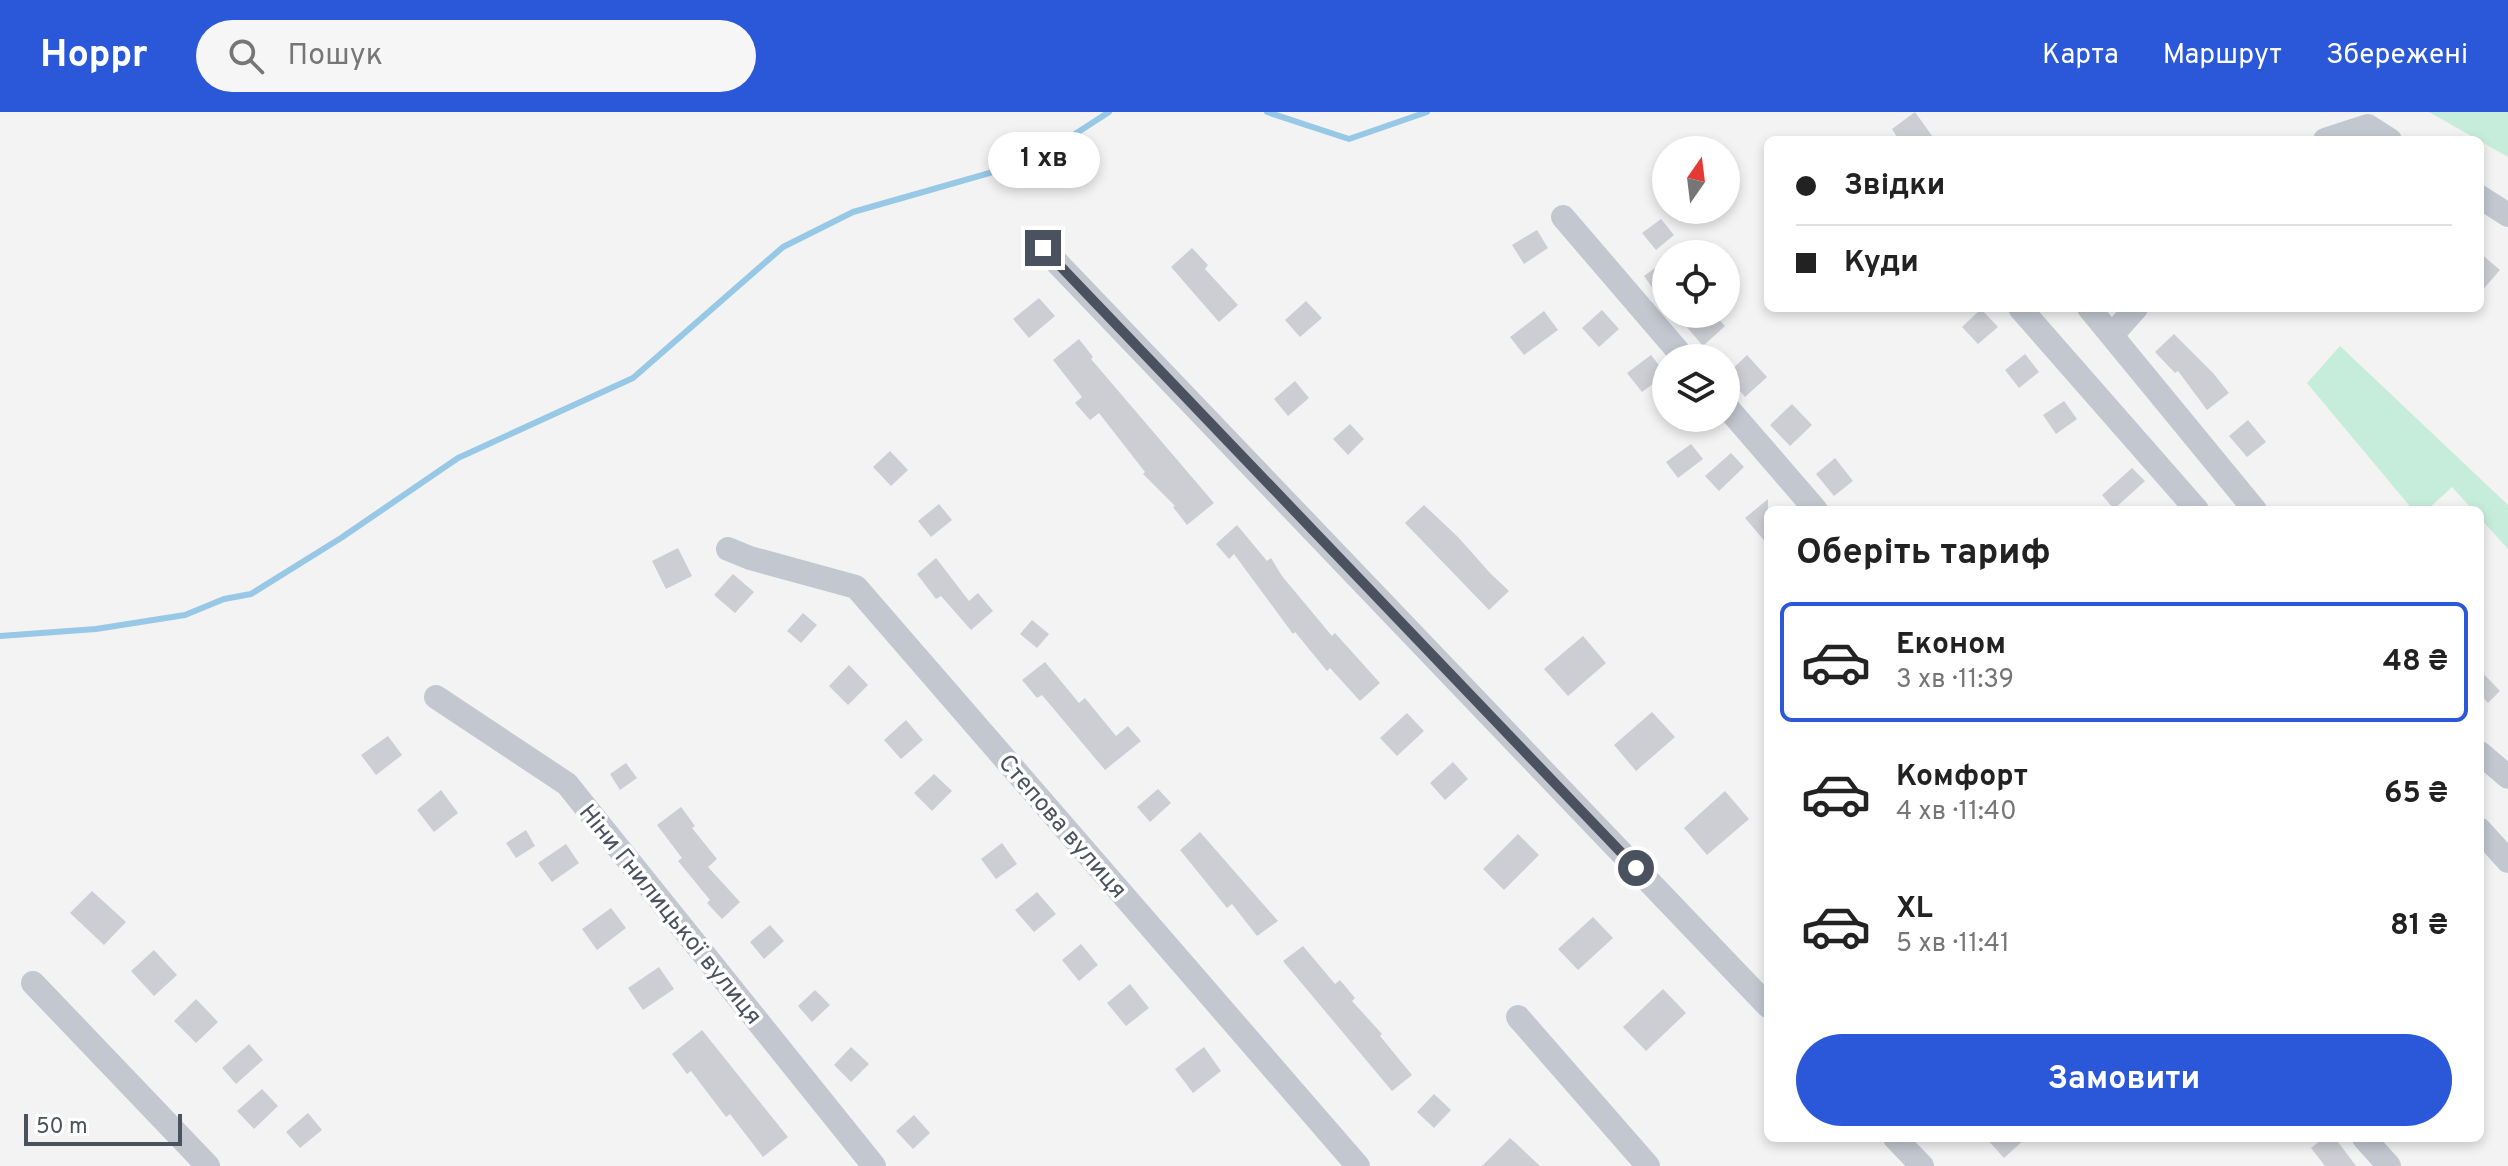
<!DOCTYPE html>
<html lang="uk">
<head>
<meta charset="utf-8">
<style>
  :root { --surface:#fff; --page:#f6f6f6; --text:#222; --muted:#767676; --line:#e0e0e0; --accent:#2a58d8 }
  body { margin:0; font-family:Overpass,sans-serif; background:var(--page); color:var(--text); height:100vh; display:flex; flex-direction:column; font-size:30px; white-space:nowrap }
  * { box-sizing:border-box; margin:0 }
  p { font-size:26px; color:var(--muted) }
  .icon { flex:none; width:44px; height:44px; fill:none; stroke:currentColor; stroke-width:2; stroke-linecap:round; stroke-linejoin:round }
  .map { position:relative; flex:1; overflow:hidden }
  .panel { position:absolute; left:1764px; top:394px; width:720px; height:636px; display:flex; flex-direction:column; background:var(--surface); border-radius:12px; box-shadow:0 4px 12px #0003 }
  .panel>* { flex:none }
  .guide { position:absolute; left:1764px; top:24px; width:720px; height:176px; border-radius:12px; box-shadow:0 4px 12px #0003; display:grid; align-content:center; height:176px; padding:0 32px; background:var(--surface) }
  .needle { width:52px; rotate:14deg }
  .buttons { position:absolute; left:1652px; top:24px; display:grid; gap:16px }
  .buttons a { display:grid; place-items:center; width:88px; height:88px; border-radius:50%; background:var(--surface); box-shadow:0 4px 12px #0003; font-size:40px }
  .scale { position:absolute; left:24px; bottom:20px; width:158px; box-sizing:border-box; padding-left:8px; border:4px solid #4b525f; border-top:0; font-size:22px; line-height:28px; white-space:nowrap; color:#4b525f; -webkit-text-stroke:6px #fff; paint-order:stroke }
  .end { position:absolute; width:36px; height:36px; margin:-18px; border:10px solid #4b525f; background:#fff; box-shadow:0 0 0 4px #fff }
  .from { border-radius:50% }
  .bubble { position:absolute; height:56px; border-radius:28px; background:var(--surface); box-shadow:0 4px 12px #0003; font-size:26px; font-weight:700; line-height:56px; text-align:center }
  .guide b { display:flex; align-items:center; gap:28px; height:76px; font-size:30px }
  .guide b+b { border-top:2px solid var(--line) }
  .guide i { width:20px; height:20px; background:var(--text) }
  ul { padding:0; list-style:none }
  li { display:flex; align-items:center; gap:24px; height:120px; margin:0 16px 12px; padding:0 16px; border:4px solid transparent; border-radius:12px }
  li div { flex:1 }
  li b { display:block; font-size:30px }
  li em { font-style:normal; font-weight:700 }
  li.selected { border-color:var(--accent) }
  li>.icon { width:72px; height:72px; stroke-width:1.5 }
  h2 { padding:0 32px; font-size:36px; line-height:96px }
  .action { display:flex; gap:16px; margin-top:auto; padding:16px 32px }
  .action a { flex:1; height:92px; border-radius:48px; background:var(--accent); color:#fff; font-size:32px; font-weight:700; line-height:92px; text-align:center }
  header { display:flex; align-items:center; gap:48px; box-sizing:border-box; height:112px; padding:0 40px; background:var(--accent); color:#fff }
  header strong { font-size:38px }
  nav { display:flex; gap:44px; margin-inline-start:auto; font-size:28px }
  .search { width:560px; height:72px; background:var(--page); display:flex; align-items:center; gap:20px; box-sizing:border-box; padding:0 28px; border-radius:44px; color:var(--muted); font-size:30px }
  .map>svg:first-child { display:block }
  .green { fill:#c6eddc }
  .lines { fill:none; stroke-linecap:round; stroke-linejoin:round }
  .stream { stroke:#97c8e6; stroke-width:6 }
  .building { fill:#cdced4 }
  .minor { stroke:#c2c7d0; stroke-width:24 }
  .route { stroke:#4b525f; stroke-width:10 }
  .labels { text-anchor:middle; stroke-width:7; stroke-linejoin:round; paint-order:stroke }
  .street-label { font-size:24px; fill:#4b525f; stroke:#fff }
</style>
</head>
<body>
<header>
<strong>Hoppr</strong>
<div class="search"><svg class="icon" aria-label="search" viewBox="0 0 24 24"><circle cx="10" cy="10" r="6"/><path d="M15 15l6 6"/></svg>Пошук</div>
<nav><a>Карта</a><a>Маршрут</a><a>Збережені</a></nav>
</header>
<div class="map">
<svg width="2508" height="1054" viewBox="0 0 2508 1054">
  <rect width="100%" height="100%" fill="#f4f3f3"/>
  <g class="green">
    <polygon points="2429,0 2508,0 2508,45"/>
    <polygon points="2340,234 2508,393 2508,437 2480,406 2480,398 2473,398 2452,375 2427,398 2413,398 2307,271"/>
  </g>
  <g class="lines">
    <g class="stream">
      <polyline points="1267,0 1349,27 1427,0"/>
      <polyline points="0,524 96,517 185,503 224,487 251,482 341,426 458,346 633,266 783,135 853,100 1035,48 1109,0"/>
    </g>
  </g>
  <g class="building">
    <polygon points="1915,0 1935,28 1899,28 1892,17"/>
    <polygon points="1661,107 1674,123 1656,138 1642,121"/>
    <polygon points="1537,118 1548,136 1524,152 1512,133"/>
    <polygon points="1192,136 1208,153 1205,157 1238,193 1219,210 1171,155"/>
    <polygon points="2480,141 2500,158 2480,181"/>
    <polygon points="1666,148 1666,195 1644,164"/>
    <polygon points="1039,186 1055,204 1029,226 1013,207"/>
    <polygon points="1306,189 1322,206 1300,225 1285,208"/>
    <polygon points="1981,197 1998,215 1978,232 1962,215"/>
    <polygon points="1602,198 1619,217 1599,235 1582,216"/>
    <polygon points="1544,199 1558,218 1524,243 1510,225"/>
    <polygon points="1699,202 1714,202 1725,214 1703,234 1686,214"/>
    <polygon points="2174,222 2213,261 2229,281 2207,298 2178,259 2175,261 2155,240"/>
    <polygon points="1079,227 1093,245 1091,247 1214,391 1187,413 1173,395 1175,394 1143,362 1145,360 1099,301 1090,308 1075,291 1082,285 1053,248"/>
    <polygon points="2025,242 2039,260 2019,276 2005,258"/>
    <polygon points="1651,243 1666,262 1642,280 1627,261"/>
    <polygon points="1747,243 1767,265 1745,285 1726,263"/>
    <polygon points="1295,269 1309,286 1288,304 1274,287"/>
    <polygon points="2064,289 2077,307 2056,322 2043,303"/>
    <polygon points="1792,292 1812,313 1790,334 1770,313"/>
    <polygon points="2248,308 2266,330 2247,345 2229,324"/>
    <polygon points="1350,312 1364,327 1348,343 1333,327"/>
    <polygon points="1691,332 1703,347 1678,366 1666,350"/>
    <polygon points="890,339 908,358 891,374 873,355"/>
    <polygon points="1731,341 1744,355 1719,379 1705,364"/>
    <polygon points="1835,346 1853,369 1834,384 1816,362"/>
    <polygon points="2132,356 2145,369 2114,397 2102,383"/>
    <polygon points="1768,387 1768,433 1745,406"/>
    <polygon points="939,392 952,408 931,425 918,409"/>
    <polygon points="1424,393 1458,425 1490,461 1509,479 1489,498 1405,411"/>
    <polygon points="1237,413 1267,449 1271,446 1282,464 1332,524 1335,521 1380,571 1360,589 1330,556 1327,559 1295,520 1293,522 1234,442 1229,447 1216,432"/>
    <polygon points="678,436 692,464 666,477 652,449"/>
    <polygon points="936,446 969,489 978,481 993,499 971,518 941,484 936,487 917,462"/>
    <polygon points="733,462 754,480 735,501 714,483"/>
    <polygon points="803,501 817,513 801,531 787,519"/>
    <polygon points="1032,508 1049,522 1037,536 1020,522"/>
    <polygon points="1583,524 1606,551 1568,584 1544,557"/>
    <polygon points="1045,550 1079,591 1085,586 1116,624 1128,614 1141,629 1105,658 1042,583 1037,586 1022,568"/>
    <polygon points="849,553 868,573 848,593 829,574"/>
    <polygon points="2480,558 2500,579 2488,591 2480,582"/>
    <polygon points="1652,600 1675,625 1636,659 1614,633"/>
    <polygon points="1407,601 1424,619 1397,644 1380,626"/>
    <polygon points="906,608 923,628 901,647 884,628"/>
    <polygon points="388,624 402,643 376,663 361,643"/>
    <polygon points="1453,650 1468,667 1445,688 1430,671"/>
    <polygon points="626,651 637,666 620,678 610,662"/>
    <polygon points="934,662 952,679 932,699 914,681"/>
    <polygon points="1158,677 1171,691 1150,710 1137,695"/>
    <polygon points="441,678 458,701 434,720 417,698"/>
    <polygon points="1725,679 1749,707 1707,743 1684,716"/>
    <polygon points="681,695 695,714 692,716 717,747 708,755 740,790 722,807 707,791 710,788 678,749 682,746 657,713"/>
    <polygon points="526,718 535,734 516,746 506,731"/>
    <polygon points="1200,720 1278,809 1257,824 1232,792 1227,796 1180,738"/>
    <polygon points="1518,722 1539,743 1504,778 1483,757"/>
    <polygon points="1002,731 1017,752 996,767 981,747"/>
    <polygon points="566,732 579,751 552,770 538,751"/>
    <polygon points="92,779 126,810 104,833 70,801"/>
    <polygon points="1037,780 1056,802 1034,820 1015,798"/>
    <polygon points="611,796 626,816 597,838 582,817"/>
    <polygon points="1593,805 1613,826 1578,858 1558,837"/>
    <polygon points="770,813 784,829 764,847 750,830"/>
    <polygon points="1081,832 1098,853 1079,869 1062,848"/>
    <polygon points="1303,834 1335,872 1340,868 1355,886 1352,889 1382,922 1380,924 1412,963 1392,979 1283,849"/>
    <polygon points="154,838 177,863 154,884 131,859"/>
    <polygon points="659,855 674,877 643,898 628,876"/>
    <polygon points="1130,872 1149,896 1126,914 1107,891"/>
    <polygon points="1663,877 1686,901 1646,939 1623,915"/>
    <polygon points="815,878 830,893 812,910 798,894"/>
    <polygon points="196,887 218,910 196,931 174,909"/>
    <polygon points="702,918 788,1025 763,1045 730,1002 726,1005 691,959 687,962 672,942"/>
    <polygon points="249,932 263,948 236,972 222,956"/>
    <polygon points="851,935 869,952 851,970 834,953"/>
    <polygon points="1204,935 1221,959 1193,981 1175,957"/>
    <polygon points="262,977 278,994 254,1017 237,999"/>
    <polygon points="1434,982 1451,998 1434,1016 1417,1000"/>
    <polygon points="308,1001 322,1018 300,1036 286,1020"/>
    <polygon points="914,1003 930,1021 913,1037 896,1019"/>
    <polygon points="1510,1026 1522,1037 1540,1054 1482,1054"/>
    <polygon points="1986,1026 2026,1026 2004,1046"/>
    <polygon points="2324,1026 2335,1026 2356,1054 2325,1054 2311,1036"/>
  </g>
  <g class="lines">
    <g class="minor">
      <polyline points="2325,28 2368,14 2390,28"/>
      <polyline points="2480,85 2508,103"/>
      <polyline points="1563,105 1684,246"/>
      <polyline points="1043,136 1768,894"/>
      <polyline points="2020,196 2197,398"/>
      <polyline points="2089,196 2255,398"/>
      <polyline points="2112,223 2136,196"/>
      <polyline points="1726,294 1816,398"/>
      <polyline points="728,437 750,446 856,475 1358,1054"/>
      <polyline points="436,585 567,672 874,1054"/>
      <polyline points="2480,641 2508,665"/>
      <polyline points="2480,718 2508,749"/>
      <polyline points="33,871 208,1054"/>
      <polyline points="1518,905 1648,1054"/>
      <polyline points="1895,1026 1922,1054"/>
      <polyline points="2364,1026 2389,1054"/>
    </g>
  </g>
  <g class="lines">
    <polyline class="route" points="1043,136 1636,756"/>
  </g>
  <g class="labels">
    <g class="street-label">
      <text transform="translate(1063 714) rotate(49)" y="8">Степова вулиця</text>
      <text transform="translate(671 802) rotate(51)" y="8">Ніни Гнилицької вулиця</text>
    </g>
  </g>
</svg>
<div class="buttons">
<a><svg class="needle" viewBox="-14 -14 28 28"><path d="M0-13l5 13h-10z" fill="#e53935"/><path d="M0 13l5-13h-10z" fill="#767676"/></svg></a>
<a><svg class="icon" aria-label="locate" viewBox="0 0 24 24"><circle cx="12" cy="12" r="6"/><path d="M12 2v4M12 18v4M2 12h4M18 12h4"/></svg></a>
<a><svg class="icon" aria-label="layers" viewBox="0 0 24 24"><path d="M12 4l9 5-9 5-9-5zM3 14l9 5 9-5"/></svg></a>
</div>
<div class="scale">50 m</div>
<i class="end from" style="left:1636px;top:756px"></i>
<i class="end" style="left:1043px;top:136px"></i>
<div class="bubble" style="left:988px;top:20px;width:112px">1 хв</div>
<div class="guide">
<b><i class="from"></i>Звідки</b>
<b><i></i>Куди</b>
</div>
<section class="panel">
<h2>Оберіть тариф</h2>
<ul>
<li class="selected"><svg class="icon" aria-label="car" viewBox="0 0 24 24"><path d="M5 17H2v-5l4-1 3-4h7l3 4 3 1v5h-3M9 17h6M6 11h13"/><circle cx="7" cy="17" r="2"/><circle cx="17" cy="17" r="2"/></svg><div><b>Економ</b><p>3 хв · 11:39</p></div><em>48 ₴</em></li>
<li><svg class="icon" aria-label="car" viewBox="0 0 24 24"><path d="M5 17H2v-5l4-1 3-4h7l3 4 3 1v5h-3M9 17h6M6 11h13"/><circle cx="7" cy="17" r="2"/><circle cx="17" cy="17" r="2"/></svg><div><b>Комфорт</b><p>4 хв · 11:40</p></div><em>65 ₴</em></li>
<li><svg class="icon" aria-label="car" viewBox="0 0 24 24"><path d="M5 17H2v-5l4-1 3-4h7l3 4 3 1v5h-3M9 17h6M6 11h13"/><circle cx="7" cy="17" r="2"/><circle cx="17" cy="17" r="2"/></svg><div><b>XL</b><p>5 хв · 11:41</p></div><em>81 ₴</em></li>
</ul>
<div class="action"><a>Замовити</a></div>
</section>
</div>
</body>
</html>
